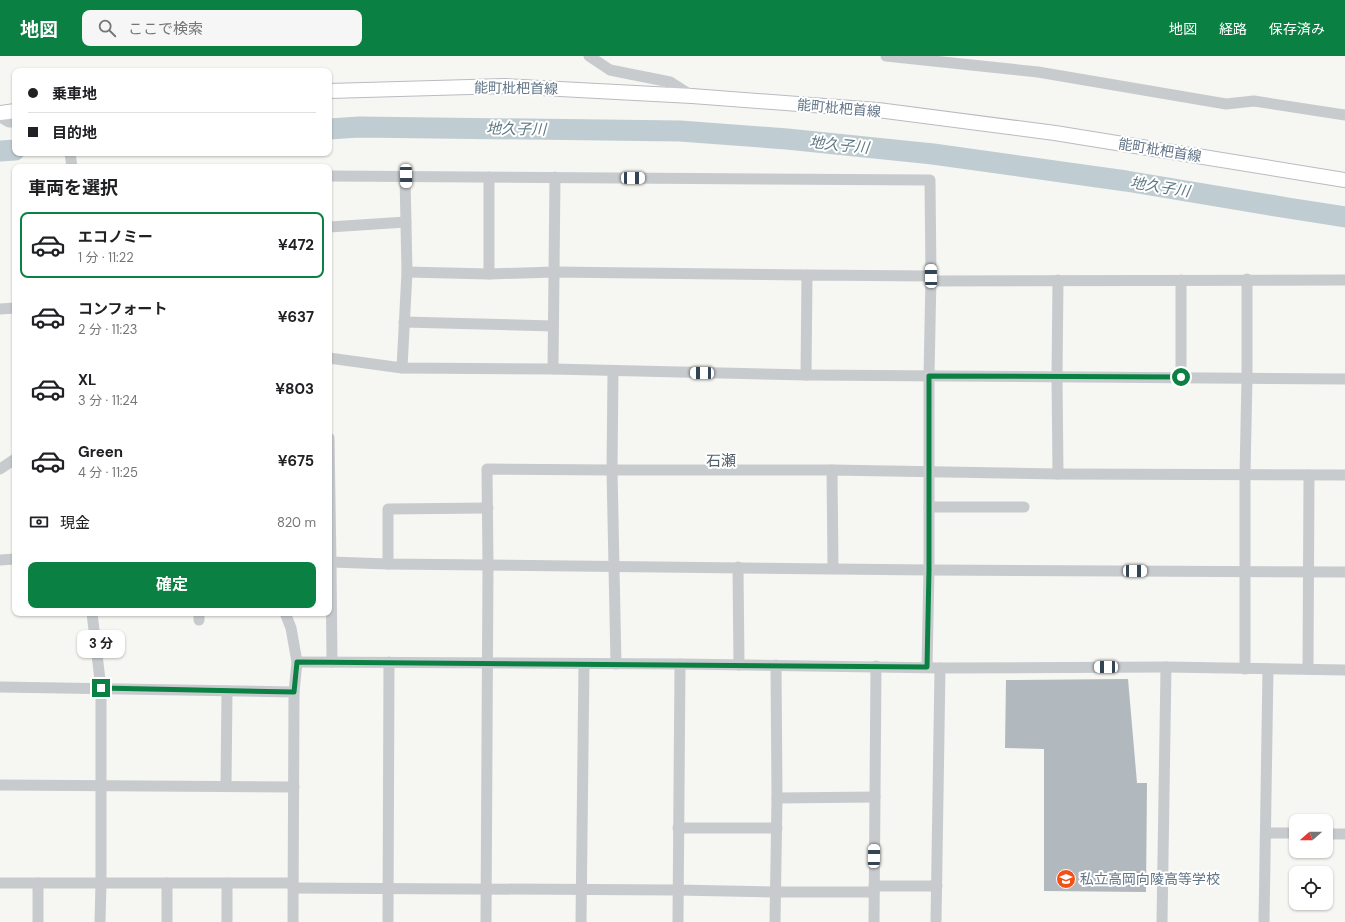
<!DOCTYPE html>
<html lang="ja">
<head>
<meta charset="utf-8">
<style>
  :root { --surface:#fff; --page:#f6f6f6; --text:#202124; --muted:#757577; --line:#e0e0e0; --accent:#0b8043 }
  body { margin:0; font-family:"DM Sans","Noto Sans JP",sans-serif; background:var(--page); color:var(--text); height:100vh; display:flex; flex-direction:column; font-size:15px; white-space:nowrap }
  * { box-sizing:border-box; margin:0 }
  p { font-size:13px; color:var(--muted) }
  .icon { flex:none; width:22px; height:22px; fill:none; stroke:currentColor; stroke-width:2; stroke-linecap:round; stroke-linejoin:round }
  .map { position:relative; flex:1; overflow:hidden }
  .drawer { position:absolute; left:12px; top:108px; width:320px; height:452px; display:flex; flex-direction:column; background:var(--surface); border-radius:8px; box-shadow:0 1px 3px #0004 }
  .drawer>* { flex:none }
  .hud { position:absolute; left:12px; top:12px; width:320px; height:88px; border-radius:8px; box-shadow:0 1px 3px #0004; display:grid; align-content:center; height:88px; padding:0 16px; background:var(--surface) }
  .needle { width:26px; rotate:250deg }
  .controls { position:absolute; left:1289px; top:758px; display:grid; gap:8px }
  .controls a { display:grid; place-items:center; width:44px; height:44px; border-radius:8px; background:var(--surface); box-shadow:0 1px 3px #0004; font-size:20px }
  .end { position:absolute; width:18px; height:18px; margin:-9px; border:5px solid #0b8043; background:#fff; box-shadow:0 0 0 2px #fff }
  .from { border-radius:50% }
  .bubble { position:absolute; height:28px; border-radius:8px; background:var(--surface); box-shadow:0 1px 3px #0004; font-size:13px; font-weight:700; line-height:28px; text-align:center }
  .car { position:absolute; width:12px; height:24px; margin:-12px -6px; border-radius:5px; box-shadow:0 0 3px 1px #0007; background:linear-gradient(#fff 24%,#345 0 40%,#fff 0 76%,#345 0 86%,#fff 0) }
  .hud b { display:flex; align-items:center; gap:14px; height:38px; font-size:15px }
  .hud b+b { border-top:1px solid var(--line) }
  .hud i { width:10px; height:10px; background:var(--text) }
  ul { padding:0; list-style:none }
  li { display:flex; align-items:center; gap:12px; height:66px; margin:0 8px 6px; padding:0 8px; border:2px solid transparent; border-radius:8px }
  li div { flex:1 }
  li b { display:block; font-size:15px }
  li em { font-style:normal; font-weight:700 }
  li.on { border-color:var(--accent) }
  li>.icon { width:36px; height:36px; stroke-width:1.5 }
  h2 { padding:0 16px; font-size:18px; line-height:48px }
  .pay { display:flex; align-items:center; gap:10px; height:44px; padding:0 16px; font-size:15px }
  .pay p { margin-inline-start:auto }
  .button { display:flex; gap:8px; margin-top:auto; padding:8px 16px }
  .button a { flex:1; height:46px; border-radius:8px; background:var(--accent); color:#fff; font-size:16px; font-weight:700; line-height:46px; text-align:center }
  header { display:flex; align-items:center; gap:24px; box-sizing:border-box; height:56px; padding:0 20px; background:var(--accent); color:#fff }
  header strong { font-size:19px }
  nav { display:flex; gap:22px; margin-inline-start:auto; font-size:14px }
  .search { width:280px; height:36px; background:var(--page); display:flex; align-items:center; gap:10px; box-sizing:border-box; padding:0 14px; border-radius:8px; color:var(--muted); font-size:15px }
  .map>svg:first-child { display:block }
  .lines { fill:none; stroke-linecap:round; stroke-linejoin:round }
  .river { stroke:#bfccd1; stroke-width:21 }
  .building { fill:#b1b8be }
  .major-casing { stroke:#b8bcc0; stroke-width:16 }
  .minor { stroke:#c8cbce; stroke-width:11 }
  .major { stroke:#fff; stroke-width:14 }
  .route { stroke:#0b8043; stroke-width:5 }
  .labels { text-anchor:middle; stroke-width:4; stroke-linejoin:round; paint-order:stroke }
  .street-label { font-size:14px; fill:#627587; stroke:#fff }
  .poi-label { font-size:14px; fill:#627587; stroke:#fff; text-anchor:start }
  .water-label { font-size:15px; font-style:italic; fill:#5e7883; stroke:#fff }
  .neighbourhood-label { font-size:15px; fill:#515f6b; stroke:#fff }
</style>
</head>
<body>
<header>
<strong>地図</strong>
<div class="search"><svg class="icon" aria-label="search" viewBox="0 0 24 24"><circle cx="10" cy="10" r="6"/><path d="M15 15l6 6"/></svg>ここで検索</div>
<nav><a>地図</a><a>経路</a><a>保存済み</a></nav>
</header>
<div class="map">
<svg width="1345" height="866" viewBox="0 0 1345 866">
  <rect width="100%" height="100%" fill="#f6f6f2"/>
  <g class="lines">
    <g class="river">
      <polyline points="329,73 359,71 680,75 787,83 933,98 1126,125 1288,152 1345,161"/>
      <polyline points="0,95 15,94"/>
    </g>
  </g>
  <polygon class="building" points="1128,623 1137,727 1147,727 1146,836 1044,835 1044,693 1005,692 1006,624"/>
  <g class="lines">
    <defs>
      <g id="major">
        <polyline points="329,35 505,30 692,40 878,54 1055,77 1345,124"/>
        <polyline points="0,57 15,55"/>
      </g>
    </defs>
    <use href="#major" class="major-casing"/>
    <g class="minor">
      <polyline points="589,0 610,14 670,26 692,40"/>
      <polyline points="886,0 1038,16 1226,48 1254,45 1345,59"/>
      <polyline points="0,61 9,66 15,66"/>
      <polyline points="70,97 72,111"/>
      <polyline points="329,120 930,124 931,220 929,320 929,514 927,611"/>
      <polyline points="489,121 489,218"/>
      <polyline points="329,171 406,166"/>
      <polyline points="407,216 489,218 554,216 807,219"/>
      <polyline points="1181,224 1181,321"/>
      <polyline points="931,225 1345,224"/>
      <polyline points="0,253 15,252"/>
      <polyline points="404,266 553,270"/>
      <polyline points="329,302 402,312 553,313 806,319 1345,323"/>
      <polyline points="402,312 407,216 405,120"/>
      <polyline points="553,313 555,121"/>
      <polyline points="613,315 612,414 616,608"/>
      <polyline points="806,319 807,219 931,220"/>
      <polyline points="329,382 331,506 332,606"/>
      <polyline points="0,413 15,403"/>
      <polyline points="1058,418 1057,321 1058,224"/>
      <polyline points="929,451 1024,451"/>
      <polyline points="0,504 15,503"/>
      <polyline points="331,506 388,508 929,514 1345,516"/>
      <polyline points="388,508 388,453 488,452"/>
      <polyline points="738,511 739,609"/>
      <polyline points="833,512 832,414 1058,418 1345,419"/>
      <polyline points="92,557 101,632 101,827 100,866"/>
      <polyline points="199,557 199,564"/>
      <polyline points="285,557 291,572 297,606 294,636 293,866"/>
      <polyline points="297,606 680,608 940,612 1166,611 1345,614"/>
      <polyline points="1245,613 1245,418 1247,322 1247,223"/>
      <polyline points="1308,613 1309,419"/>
      <polyline points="0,631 294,636"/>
      <polyline points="0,729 294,731"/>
      <polyline points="226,730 227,635"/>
      <polyline points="777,742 875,741"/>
      <polyline points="678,772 777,772"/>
      <polyline points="1266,777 1296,777"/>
      <polyline points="1326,778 1345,778"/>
      <polyline points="0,827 293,827"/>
      <polyline points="874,830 937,830"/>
      <polyline points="293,832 677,834 776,836 874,836"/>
      <polyline points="38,866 38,827"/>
      <polyline points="167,866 167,827"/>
      <polyline points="227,866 227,827"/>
      <polyline points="388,866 389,606"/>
      <polyline points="486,866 488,509 487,413 612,414 832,414"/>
      <polyline points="581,866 584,608"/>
      <polyline points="678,866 680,608"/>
      <polyline points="775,866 777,742 776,609"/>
      <polyline points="874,866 876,610"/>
      <polyline points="936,866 940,612"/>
      <polyline points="1162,866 1166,611"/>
      <polyline points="1264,866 1268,613"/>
    </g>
    <use href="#major" class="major"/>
  </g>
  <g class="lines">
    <polyline class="route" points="101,632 294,636 297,606 927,611 929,514 929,320 1181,321"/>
  </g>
  <defs>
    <symbol id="school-disc" viewBox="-11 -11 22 22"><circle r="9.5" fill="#f44f15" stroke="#fff"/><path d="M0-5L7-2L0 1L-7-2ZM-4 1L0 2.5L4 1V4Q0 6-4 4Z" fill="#fff"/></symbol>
  </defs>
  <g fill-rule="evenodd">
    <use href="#school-disc" x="1055" y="812" width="22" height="22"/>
  </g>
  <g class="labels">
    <g class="street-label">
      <text transform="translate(516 32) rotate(1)" y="5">能町枇杷首線</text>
      <text transform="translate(839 52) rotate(5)" y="5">能町枇杷首線</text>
      <text transform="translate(1160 94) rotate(9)" y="5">能町枇杷首線</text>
    </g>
    <g class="poi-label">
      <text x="1080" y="828">私立高岡向陵高等学校</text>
    </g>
    <g class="water-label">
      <text transform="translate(516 73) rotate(1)" y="5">地久子川</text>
      <text transform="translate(839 89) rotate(6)" y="5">地久子川</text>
      <text transform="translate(1160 131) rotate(9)" y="5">地久子川</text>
    </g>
    <g class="neighbourhood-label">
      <text x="721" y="410">石瀬</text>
    </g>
  </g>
</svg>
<div class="controls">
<a><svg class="needle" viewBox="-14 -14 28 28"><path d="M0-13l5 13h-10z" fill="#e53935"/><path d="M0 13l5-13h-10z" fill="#757577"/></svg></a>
<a><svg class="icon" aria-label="locate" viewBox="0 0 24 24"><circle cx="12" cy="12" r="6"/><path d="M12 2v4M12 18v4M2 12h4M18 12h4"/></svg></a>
</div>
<i class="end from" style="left:1181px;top:321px"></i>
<i class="end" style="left:101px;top:632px"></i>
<div class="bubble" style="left:77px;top:574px;width:48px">3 分</div>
<i class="car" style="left:406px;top:120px;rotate:179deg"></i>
<i class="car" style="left:633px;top:122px;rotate:90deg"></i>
<i class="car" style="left:931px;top:220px;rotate:359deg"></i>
<i class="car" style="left:702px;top:317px;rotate:271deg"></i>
<i class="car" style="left:1135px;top:515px;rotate:90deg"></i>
<i class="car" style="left:1106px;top:611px;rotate:270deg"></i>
<i class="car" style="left:874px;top:800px;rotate:1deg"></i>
<div class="hud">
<b><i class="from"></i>乗車地</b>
<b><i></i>目的地</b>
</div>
<section class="drawer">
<h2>車両を選択</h2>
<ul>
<li class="on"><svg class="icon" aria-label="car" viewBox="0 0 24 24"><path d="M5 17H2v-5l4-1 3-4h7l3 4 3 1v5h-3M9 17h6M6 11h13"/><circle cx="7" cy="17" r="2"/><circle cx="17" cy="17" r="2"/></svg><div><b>エコノミー</b><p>1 分 · 11:22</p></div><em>¥472</em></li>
<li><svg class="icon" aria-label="car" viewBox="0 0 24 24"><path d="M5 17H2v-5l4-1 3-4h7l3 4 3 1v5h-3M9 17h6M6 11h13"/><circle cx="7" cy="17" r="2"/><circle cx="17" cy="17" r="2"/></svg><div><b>コンフォート</b><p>2 分 · 11:23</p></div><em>¥637</em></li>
<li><svg class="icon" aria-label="car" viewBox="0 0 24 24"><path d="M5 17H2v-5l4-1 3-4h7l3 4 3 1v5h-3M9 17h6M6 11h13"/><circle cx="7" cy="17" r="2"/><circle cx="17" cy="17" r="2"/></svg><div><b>XL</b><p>3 分 · 11:24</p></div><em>¥803</em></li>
<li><svg class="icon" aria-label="car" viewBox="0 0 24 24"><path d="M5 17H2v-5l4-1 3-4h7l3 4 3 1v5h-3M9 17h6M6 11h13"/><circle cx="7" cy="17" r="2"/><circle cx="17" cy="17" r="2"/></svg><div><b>Green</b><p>4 分 · 11:25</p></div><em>¥675</em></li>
</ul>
<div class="pay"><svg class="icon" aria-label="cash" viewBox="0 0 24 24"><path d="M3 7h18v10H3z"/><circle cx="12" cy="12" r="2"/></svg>現金<p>820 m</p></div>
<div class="button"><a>確定</a></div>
</section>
</div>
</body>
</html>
